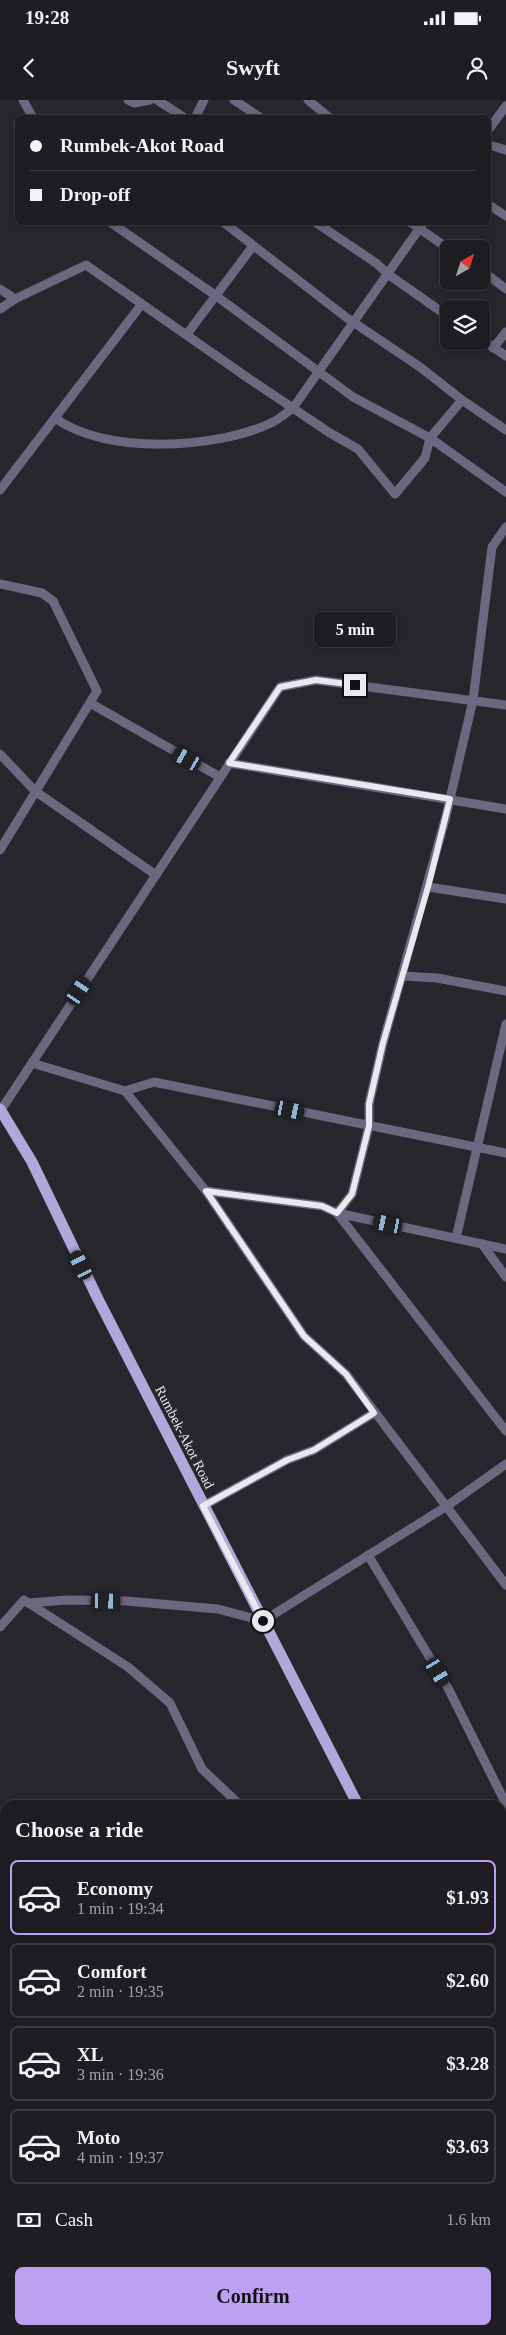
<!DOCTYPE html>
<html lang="en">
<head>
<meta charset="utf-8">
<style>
  :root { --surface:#1e1d22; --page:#26262a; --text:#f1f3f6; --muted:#a1a2a5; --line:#3c3b40; --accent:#bca0f2 }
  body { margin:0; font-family:"Times New Roman",serif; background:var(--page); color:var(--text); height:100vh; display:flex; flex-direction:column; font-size:19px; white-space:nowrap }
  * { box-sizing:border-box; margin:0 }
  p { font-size:16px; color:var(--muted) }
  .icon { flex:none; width:28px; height:28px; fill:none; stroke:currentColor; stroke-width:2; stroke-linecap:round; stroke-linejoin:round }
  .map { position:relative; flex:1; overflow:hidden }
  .panel { position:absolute; left:0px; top:1700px; width:506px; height:535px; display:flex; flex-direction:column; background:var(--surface); border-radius:15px 15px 0 0; box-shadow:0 2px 12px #0003,0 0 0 1px var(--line) }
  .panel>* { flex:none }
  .banner { position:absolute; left:15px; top:15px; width:476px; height:110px; border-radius:8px; box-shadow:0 2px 12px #0003,0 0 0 1px var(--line); display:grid; align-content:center; height:110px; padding:0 15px; background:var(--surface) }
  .needle { width:32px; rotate:39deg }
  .tools { position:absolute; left:440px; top:140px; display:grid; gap:10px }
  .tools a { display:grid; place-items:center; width:50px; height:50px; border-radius:8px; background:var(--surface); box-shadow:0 2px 12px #0003,0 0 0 1px var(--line); font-size:25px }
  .end { position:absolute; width:22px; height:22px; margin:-11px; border:6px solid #e9e8ee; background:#111; box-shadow:0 0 0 2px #111 }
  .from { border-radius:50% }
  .bubble { position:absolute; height:35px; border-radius:8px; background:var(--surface); box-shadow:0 2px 12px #0003,0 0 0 1px var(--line); font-size:16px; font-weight:600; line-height:35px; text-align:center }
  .car { position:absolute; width:15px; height:30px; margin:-15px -8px; border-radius:6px; box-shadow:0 0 4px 1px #0007; background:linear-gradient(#222 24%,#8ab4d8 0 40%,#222 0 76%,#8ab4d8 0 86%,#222 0) }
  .banner b { display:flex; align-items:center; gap:18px; height:48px; font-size:19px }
  .banner b+b { border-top:1px solid var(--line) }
  .banner i { width:12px; height:12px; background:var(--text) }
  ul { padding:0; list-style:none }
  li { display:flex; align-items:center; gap:15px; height:75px; margin:0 10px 8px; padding:0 5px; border:2px solid var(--line); border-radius:8px }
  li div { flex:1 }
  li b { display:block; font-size:19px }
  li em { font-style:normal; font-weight:600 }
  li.selected { border-color:var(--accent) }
  li>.icon { width:45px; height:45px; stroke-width:1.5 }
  h2 { padding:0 15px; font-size:22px; line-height:60px }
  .pay { display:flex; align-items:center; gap:12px; height:55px; padding:0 15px; font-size:19px }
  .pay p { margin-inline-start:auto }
  .cta { display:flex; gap:10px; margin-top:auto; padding:10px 15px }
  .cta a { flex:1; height:58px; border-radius:8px; background:var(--accent); color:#111; font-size:20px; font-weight:600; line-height:58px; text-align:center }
  .status { display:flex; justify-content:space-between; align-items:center; height:35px; padding:0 25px; background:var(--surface); direction:ltr }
  .status svg { height:14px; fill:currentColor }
  header { display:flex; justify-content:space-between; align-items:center; height:65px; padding:0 15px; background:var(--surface); font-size:22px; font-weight:600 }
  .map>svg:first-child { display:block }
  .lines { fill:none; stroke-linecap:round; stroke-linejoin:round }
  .minor { stroke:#6c6881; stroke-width:9 }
  .major { stroke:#b0a7da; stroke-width:11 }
  .route { stroke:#e9e8ee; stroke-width:6 }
  .labels { text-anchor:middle; stroke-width:5; stroke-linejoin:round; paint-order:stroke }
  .street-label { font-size:14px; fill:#e9e8ee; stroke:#28272e }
</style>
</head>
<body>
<div class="status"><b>19:28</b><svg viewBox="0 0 49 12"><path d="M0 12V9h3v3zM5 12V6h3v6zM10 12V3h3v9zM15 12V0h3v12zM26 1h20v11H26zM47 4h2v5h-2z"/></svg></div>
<header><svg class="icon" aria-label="back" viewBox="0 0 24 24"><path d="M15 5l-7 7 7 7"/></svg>Swyft<svg class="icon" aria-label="person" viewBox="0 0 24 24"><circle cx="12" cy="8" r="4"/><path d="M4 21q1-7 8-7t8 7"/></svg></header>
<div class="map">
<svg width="506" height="2235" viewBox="0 0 506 2235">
  <rect width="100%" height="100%" fill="#28272e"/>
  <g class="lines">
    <g class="minor">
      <polyline points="23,0 33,18"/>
      <polyline points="128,0 134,3 150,0"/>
      <polyline points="157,0 185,18"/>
      <polyline points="234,0 261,18"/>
      <polyline points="308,0 330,18"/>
      <polyline points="195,18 204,0"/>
      <polyline points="489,29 506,6"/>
      <polyline points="489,45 506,50"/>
      <polyline points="489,105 506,116"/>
      <polyline points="110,122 215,195 353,297 430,338 462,300 506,330"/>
      <polyline points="223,122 347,218 420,267 462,300"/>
      <polyline points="315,122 376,163 389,175 449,217"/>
      <polyline points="410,122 449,149"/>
      <polyline points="481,170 506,189"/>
      <polyline points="0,189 15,199"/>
      <polyline points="0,209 15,199 86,165 248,278 330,333 358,349 395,394 425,358 430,338 506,392"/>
      <polyline points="187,234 253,146"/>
      <polyline points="481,239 506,256"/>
      <polyline points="493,248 506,232"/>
      <path d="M55 318C105 355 216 349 271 323 278 320 286 313 293 308L424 122"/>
      <polyline points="0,390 141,205"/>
      <polyline points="506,427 492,447 473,600 446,716 383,943 369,1004 369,1026 352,1094 337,1113 506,1331"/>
      <polyline points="0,484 42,493 53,501 97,591 0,750"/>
      <polyline points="90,603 220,677"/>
      <polyline points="0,654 35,691 156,775"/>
      <polyline points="229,663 506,709"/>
      <polyline points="428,787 506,799"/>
      <polyline points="403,876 437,878 506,891"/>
      <polyline points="32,963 125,991 206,1091 304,1236 346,1274 506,1485"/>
      <polyline points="125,991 154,982 506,1053"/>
      <polyline points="1,1010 280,587 316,580 506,605"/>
      <polyline points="206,1091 322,1106 337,1113 506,1149"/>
      <polyline points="456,1138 506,924"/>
      <polyline points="482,1144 506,1177"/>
      <polyline points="203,1406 287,1360 314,1350 374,1313"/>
      <polyline points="368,1455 448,1588 506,1704"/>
      <polyline points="28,1503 66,1500 126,1501 218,1509 263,1521 447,1406 506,1364"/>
      <polyline points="0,1527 24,1500 128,1567 170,1603 202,1669 240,1705"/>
      <polyline points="0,1778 5,1785"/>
      <polyline points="501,1786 506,1787"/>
      <polyline points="501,1943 506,1944"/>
      <polyline points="0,1967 5,1969"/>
      <polyline points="501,2044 506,2045"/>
      <polyline points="501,2144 506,2145"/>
      <polyline points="0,2183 5,2180"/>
      <polyline points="410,2230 411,2235"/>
      <polyline points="327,2235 338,2230"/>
    </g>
    <g class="major">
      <polyline points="0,1009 32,1062 98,1199 358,1705"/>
      <polyline points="501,2192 506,2207"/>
    </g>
  </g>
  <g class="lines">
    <polyline class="route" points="263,1521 203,1406 287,1360 314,1350 374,1313 346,1274 304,1236 206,1091 322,1106 337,1113 352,1094 369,1026 369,1004 383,943 428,787 450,699 229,663 280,587 316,580 355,585"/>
  </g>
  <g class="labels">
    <g class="street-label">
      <text transform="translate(185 1337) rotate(63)" y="5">Rumbek-Akot Road</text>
    </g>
  </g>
</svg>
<div class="tools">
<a><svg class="needle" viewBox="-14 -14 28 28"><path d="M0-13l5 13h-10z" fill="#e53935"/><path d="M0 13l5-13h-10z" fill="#a1a2a5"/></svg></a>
<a><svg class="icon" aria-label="layers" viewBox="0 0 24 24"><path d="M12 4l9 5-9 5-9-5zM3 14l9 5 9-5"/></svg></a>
</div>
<i class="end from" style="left:263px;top:1521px"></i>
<i class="end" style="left:355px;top:585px"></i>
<div class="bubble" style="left:314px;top:512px;width:82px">5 min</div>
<i class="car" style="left:187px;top:659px;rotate:300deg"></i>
<i class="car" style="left:79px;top:891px;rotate:33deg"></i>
<i class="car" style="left:290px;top:1010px;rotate:102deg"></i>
<i class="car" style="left:388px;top:1124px;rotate:282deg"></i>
<i class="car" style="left:81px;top:1165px;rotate:334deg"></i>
<i class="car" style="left:106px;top:1501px;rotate:91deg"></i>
<i class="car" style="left:438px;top:1572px;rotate:149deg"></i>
<div class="banner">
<b><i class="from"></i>Rumbek-Akot Road</b>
<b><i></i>Drop-off</b>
</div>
<section class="panel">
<h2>Choose a ride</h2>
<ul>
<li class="selected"><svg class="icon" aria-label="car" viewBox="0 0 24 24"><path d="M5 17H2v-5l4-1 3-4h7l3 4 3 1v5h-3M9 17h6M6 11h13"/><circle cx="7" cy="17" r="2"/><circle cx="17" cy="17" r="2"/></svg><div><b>Economy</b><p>1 min · 19:34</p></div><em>$1.93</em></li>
<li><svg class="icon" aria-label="car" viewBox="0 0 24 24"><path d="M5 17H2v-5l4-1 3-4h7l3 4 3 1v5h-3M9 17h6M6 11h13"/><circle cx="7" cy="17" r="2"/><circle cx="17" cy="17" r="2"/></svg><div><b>Comfort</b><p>2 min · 19:35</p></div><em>$2.60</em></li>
<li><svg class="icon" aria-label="car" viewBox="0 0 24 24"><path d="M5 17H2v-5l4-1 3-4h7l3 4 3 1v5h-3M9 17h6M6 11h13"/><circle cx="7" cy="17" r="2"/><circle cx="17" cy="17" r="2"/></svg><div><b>XL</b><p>3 min · 19:36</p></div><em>$3.28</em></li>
<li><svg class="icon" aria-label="car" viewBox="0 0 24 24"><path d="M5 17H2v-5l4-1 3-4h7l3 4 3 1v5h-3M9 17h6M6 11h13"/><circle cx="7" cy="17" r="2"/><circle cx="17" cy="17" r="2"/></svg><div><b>Moto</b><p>4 min · 19:37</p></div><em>$3.63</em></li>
</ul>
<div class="pay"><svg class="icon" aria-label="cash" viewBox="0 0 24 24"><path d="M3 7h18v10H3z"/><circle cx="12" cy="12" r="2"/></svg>Cash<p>1.6 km</p></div>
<div class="cta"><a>Confirm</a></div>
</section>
</div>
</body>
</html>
